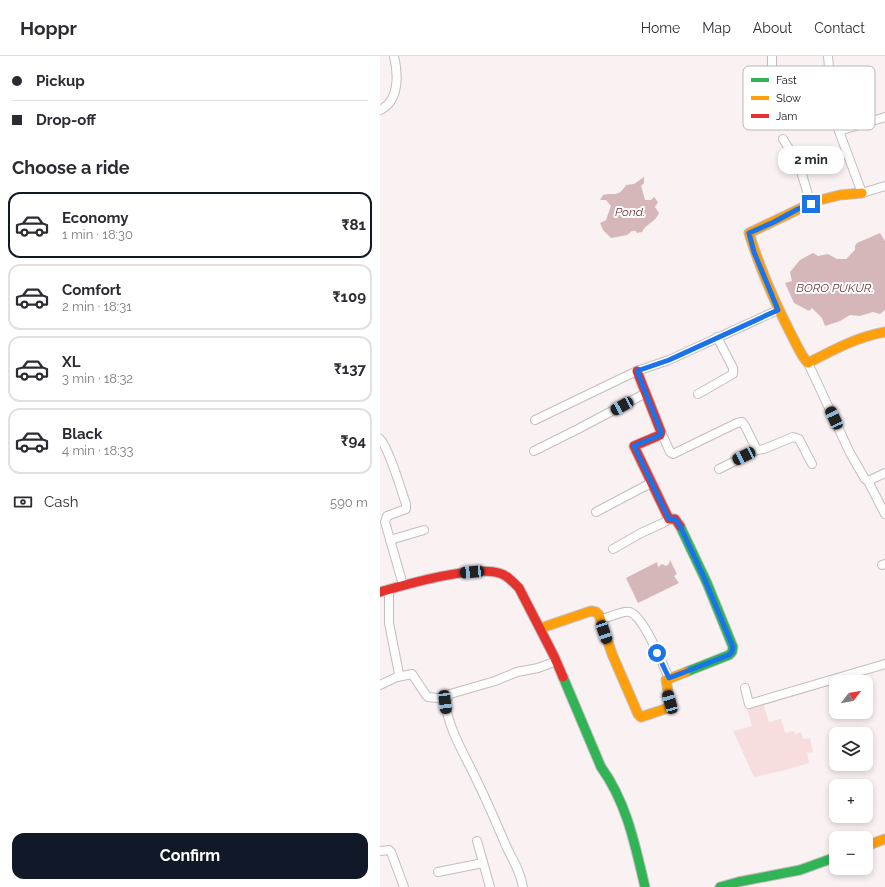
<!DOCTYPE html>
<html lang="en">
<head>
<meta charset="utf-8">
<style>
  :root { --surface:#fff; --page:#f7f7f7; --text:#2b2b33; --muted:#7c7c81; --line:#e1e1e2; --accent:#111827 }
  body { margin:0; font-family:Raleway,sans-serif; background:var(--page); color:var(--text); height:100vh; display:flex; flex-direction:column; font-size:15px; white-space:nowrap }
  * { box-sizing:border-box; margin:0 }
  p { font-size:13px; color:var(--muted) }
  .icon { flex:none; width:22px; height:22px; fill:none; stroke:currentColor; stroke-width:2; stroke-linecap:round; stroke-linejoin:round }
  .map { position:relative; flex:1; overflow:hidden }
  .side { display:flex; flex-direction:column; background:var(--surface); width:380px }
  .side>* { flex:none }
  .guide { display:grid; align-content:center; height:88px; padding:0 12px; background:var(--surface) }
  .needle { width:26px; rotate:59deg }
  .tools { position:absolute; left:449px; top:619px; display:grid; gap:8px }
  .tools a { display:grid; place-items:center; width:44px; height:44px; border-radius:8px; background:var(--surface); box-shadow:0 2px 6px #0003; font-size:20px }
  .end { position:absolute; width:18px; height:18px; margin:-9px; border:5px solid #1a73e8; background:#fff; box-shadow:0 0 0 2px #fff }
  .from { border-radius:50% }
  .bubble { position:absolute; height:28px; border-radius:12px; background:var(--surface); box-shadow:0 2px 6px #0003; font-size:13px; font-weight:700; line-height:28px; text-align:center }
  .car { position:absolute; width:12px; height:24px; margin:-12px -6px; border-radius:5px; box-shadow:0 0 3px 1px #0007; background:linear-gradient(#222 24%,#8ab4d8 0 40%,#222 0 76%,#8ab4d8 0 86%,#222 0) }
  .guide b { display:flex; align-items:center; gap:14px; height:38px; font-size:15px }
  .guide b+b { border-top:1px solid var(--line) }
  .guide i { width:10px; height:10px; background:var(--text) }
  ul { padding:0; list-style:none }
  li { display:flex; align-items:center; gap:12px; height:66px; margin:0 8px 6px; padding:0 4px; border:2px solid var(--line); border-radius:12px }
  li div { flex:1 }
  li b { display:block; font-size:15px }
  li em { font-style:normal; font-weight:700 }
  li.selected { border-color:var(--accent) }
  li>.icon { width:36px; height:36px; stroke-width:1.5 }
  h2 { padding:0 12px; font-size:18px; line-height:48px }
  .pay { display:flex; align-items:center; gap:10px; height:44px; padding:0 12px; font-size:15px }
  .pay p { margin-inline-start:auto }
  .primary-button { display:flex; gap:8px; margin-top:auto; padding:8px 12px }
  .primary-button a { flex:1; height:46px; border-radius:12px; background:var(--accent); color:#fff; font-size:16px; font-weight:700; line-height:46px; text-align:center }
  header { display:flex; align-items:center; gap:24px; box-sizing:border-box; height:56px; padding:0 20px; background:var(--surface); border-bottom:1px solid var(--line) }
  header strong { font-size:19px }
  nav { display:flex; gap:22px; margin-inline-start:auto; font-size:14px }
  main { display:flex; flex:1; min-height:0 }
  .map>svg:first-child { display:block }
  .green { fill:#f7ddde }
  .water { fill:#d6b7b9 }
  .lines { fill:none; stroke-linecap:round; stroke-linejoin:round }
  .street-casing { stroke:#c4bdbe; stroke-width:10 }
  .fast-casing { stroke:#c4bdbe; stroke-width:11 }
  .slow-casing { stroke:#c4bdbe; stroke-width:11 }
  .jam-casing { stroke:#c4bdbe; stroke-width:11 }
  .street { stroke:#fefdfd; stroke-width:8 }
  .fast { stroke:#30b455; stroke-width:9 }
  .slow { stroke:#ff9f0a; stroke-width:9 }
  .jam { stroke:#e5322d; stroke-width:9 }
  .route { stroke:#1a73e8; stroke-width:5 }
  .labels { text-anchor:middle; stroke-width:4; stroke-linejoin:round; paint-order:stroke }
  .water-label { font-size:12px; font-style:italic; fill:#6c3439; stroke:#fff }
  .key { fill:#fff; stroke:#b8b7b7; stroke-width:1 }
  .key-label { font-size:11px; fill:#130e0e }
</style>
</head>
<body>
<header>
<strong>Hoppr</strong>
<nav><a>Home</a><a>Map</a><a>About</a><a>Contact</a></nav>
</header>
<main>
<section class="side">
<div class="guide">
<b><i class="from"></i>Pickup</b>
<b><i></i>Drop-off</b>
</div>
<h2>Choose a ride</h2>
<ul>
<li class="selected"><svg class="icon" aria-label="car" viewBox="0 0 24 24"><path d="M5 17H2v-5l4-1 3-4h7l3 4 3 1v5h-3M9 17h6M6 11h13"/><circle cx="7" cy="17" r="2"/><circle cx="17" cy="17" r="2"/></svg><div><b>Economy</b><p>1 min · 18:30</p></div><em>₹81</em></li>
<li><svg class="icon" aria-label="car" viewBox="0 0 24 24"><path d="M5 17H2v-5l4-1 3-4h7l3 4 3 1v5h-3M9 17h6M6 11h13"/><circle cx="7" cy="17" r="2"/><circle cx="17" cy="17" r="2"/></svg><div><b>Comfort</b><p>2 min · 18:31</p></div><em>₹109</em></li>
<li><svg class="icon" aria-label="car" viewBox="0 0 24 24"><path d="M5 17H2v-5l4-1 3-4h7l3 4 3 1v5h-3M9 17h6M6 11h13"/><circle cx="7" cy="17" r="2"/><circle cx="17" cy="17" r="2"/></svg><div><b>XL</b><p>3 min · 18:32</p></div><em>₹137</em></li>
<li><svg class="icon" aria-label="car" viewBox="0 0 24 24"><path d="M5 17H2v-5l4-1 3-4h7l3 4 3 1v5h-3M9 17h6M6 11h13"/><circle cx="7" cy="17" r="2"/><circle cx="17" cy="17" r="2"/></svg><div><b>Black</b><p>4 min · 18:33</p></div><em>₹94</em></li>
</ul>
<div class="pay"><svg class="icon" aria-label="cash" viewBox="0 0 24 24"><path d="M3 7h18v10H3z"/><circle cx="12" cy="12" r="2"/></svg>Cash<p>590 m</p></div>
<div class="primary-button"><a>Confirm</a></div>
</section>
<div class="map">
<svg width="505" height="831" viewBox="0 0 505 831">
  <rect width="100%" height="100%" fill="#faf1f2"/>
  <polygon class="green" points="382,644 389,666 401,663 405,677 414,675 415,678 421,676 423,683 430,682 433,696 427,697 429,707 402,715 374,721 353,675 372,670 366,649"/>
  <g class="water">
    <path d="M264 121V127L261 130 265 144H271L274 141 278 146 275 151 279 157C275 167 266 167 262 176L257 177 256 175H252L247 179 231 182 223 174 220 167 226 164 231 150 226 144H220L223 139C235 136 238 142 246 129L254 128Z"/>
    <polygon points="500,177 505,185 505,254 500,258 493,256 480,260 470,259 460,265 445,270 442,262 432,252 429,255 414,247 405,227 412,225 410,216 420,204 433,197 438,200 448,198 457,203 466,203 475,194 475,190 477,187"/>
    <polygon points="290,504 297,518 294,520 299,527 258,547 246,522 277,506 278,511 282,508 286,510 289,508"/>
  </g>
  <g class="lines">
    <defs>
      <g id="street">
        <polyline points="448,0 453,59 482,137 505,130"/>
        <polyline points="389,50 386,31 387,25 390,21 392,14 392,0"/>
        <path d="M0 54C20 45 18 17 14 0"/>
        <polyline points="459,75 505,61"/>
        <polyline points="403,83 419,109 431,148"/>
        <polyline points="428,307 470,397 485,423 488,425 505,417"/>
        <polyline points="318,338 353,318 353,312 337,281"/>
        <polyline points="155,364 238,324 257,315 289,304 398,254"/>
        <polyline points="281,376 290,396 293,398 357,367 362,366 365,370 377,394 384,393 413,381 419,383 432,408"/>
        <path d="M0 383C9 392 21 434 26 448V453L7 460 5 466 23 529"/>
        <polyline points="154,395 198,373 266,337"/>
        <polyline points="339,413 377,394"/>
        <polyline points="488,425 505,458"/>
        <polyline points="216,456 271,427"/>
        <polyline points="10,484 44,474"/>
        <polyline points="233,493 261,477 283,467 289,463"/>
        <polyline points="502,509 505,508"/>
        <path d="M220 564C227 562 244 554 250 556 264 561 282 607 289 622"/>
        <polyline points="17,621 32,618 46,639 48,641 67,643"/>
        <polyline points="0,629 17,621 19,618 9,567 9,534"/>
        <polyline points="365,632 369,648 505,608"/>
        <polyline points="97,785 110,831"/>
        <polyline points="0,795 9,794 11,796 24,831"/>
        <polyline points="58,816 103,807"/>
        <path d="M143 831C140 815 134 806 127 792 117 769 108 747 97 725 85 699 69 675 65 646L70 638 115 625 137 616 158 612 177 605"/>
      </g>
      <g id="fast">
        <polyline points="300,470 327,527 353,591 352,596 349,599 306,616"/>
        <path d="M183 621 221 711C247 747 255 789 265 831"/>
        <polyline points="340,831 358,826 420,814 456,801"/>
      </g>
      <g id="slow">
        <path d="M482 137 460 139 436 145 369 177C380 213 395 247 412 280 417 289 421 300 428 307 453 294 477 281 505 276"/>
        <polyline points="161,572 211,555 216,556 219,559 232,598 258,658 261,661 288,652 290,646 286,624 306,616"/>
        <polyline points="486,790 505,783"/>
      </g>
      <g id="jam">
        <polyline points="257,315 281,376 280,379 254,390 289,463 295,463 300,470"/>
        <path d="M0 536C27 528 93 509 119 517 127 519 133 526 139 532L174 600 183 621"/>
      </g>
    </defs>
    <use href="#street" class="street-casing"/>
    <use href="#fast" class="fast-casing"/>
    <use href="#slow" class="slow-casing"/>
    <use href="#jam" class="jam-casing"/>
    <use href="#street" class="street"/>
    <use href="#fast" class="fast"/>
    <use href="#slow" class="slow"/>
    <use href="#jam" class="jam"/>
  </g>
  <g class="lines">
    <polyline class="route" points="277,597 289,622 349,599 352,596 353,591 322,517 300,470 295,463 289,463 254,390 280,379 281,376 257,315 289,304 398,254 374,196 369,177 394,166 418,153 431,148"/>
  </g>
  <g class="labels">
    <g class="water-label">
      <text x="250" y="160">Pond.</text>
      <text x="455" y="236">BORO PUKUR.</text>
    </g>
  </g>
  <rect x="363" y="10" width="132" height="64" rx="6" class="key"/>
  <rect x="371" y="22" width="18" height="4" fill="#30b455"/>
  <rect x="371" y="40" width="18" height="4" fill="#ff9f0a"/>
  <rect x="371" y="58" width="18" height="4" fill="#e5322d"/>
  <g class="key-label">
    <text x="396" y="28">Fast</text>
    <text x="396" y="46">Slow</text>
    <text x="396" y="64">Jam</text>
  </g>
</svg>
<div class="tools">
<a><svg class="needle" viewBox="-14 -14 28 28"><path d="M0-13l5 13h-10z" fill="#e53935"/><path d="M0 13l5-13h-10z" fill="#7c7c81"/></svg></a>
<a><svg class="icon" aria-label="layers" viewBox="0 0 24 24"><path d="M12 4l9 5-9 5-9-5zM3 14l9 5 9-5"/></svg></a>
<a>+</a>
<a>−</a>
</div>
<i class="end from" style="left:277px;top:597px"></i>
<i class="end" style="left:431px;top:148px"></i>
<div class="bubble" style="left:398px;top:90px;width:66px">2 min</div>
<i class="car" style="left:242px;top:350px;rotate:241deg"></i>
<i class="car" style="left:454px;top:362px;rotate:335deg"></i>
<i class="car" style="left:364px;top:400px;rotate:244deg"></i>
<i class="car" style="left:92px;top:516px;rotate:265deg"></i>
<i class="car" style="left:224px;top:576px;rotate:161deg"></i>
<i class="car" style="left:65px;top:646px;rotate:173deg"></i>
<i class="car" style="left:290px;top:646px;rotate:344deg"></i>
</div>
</main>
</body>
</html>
